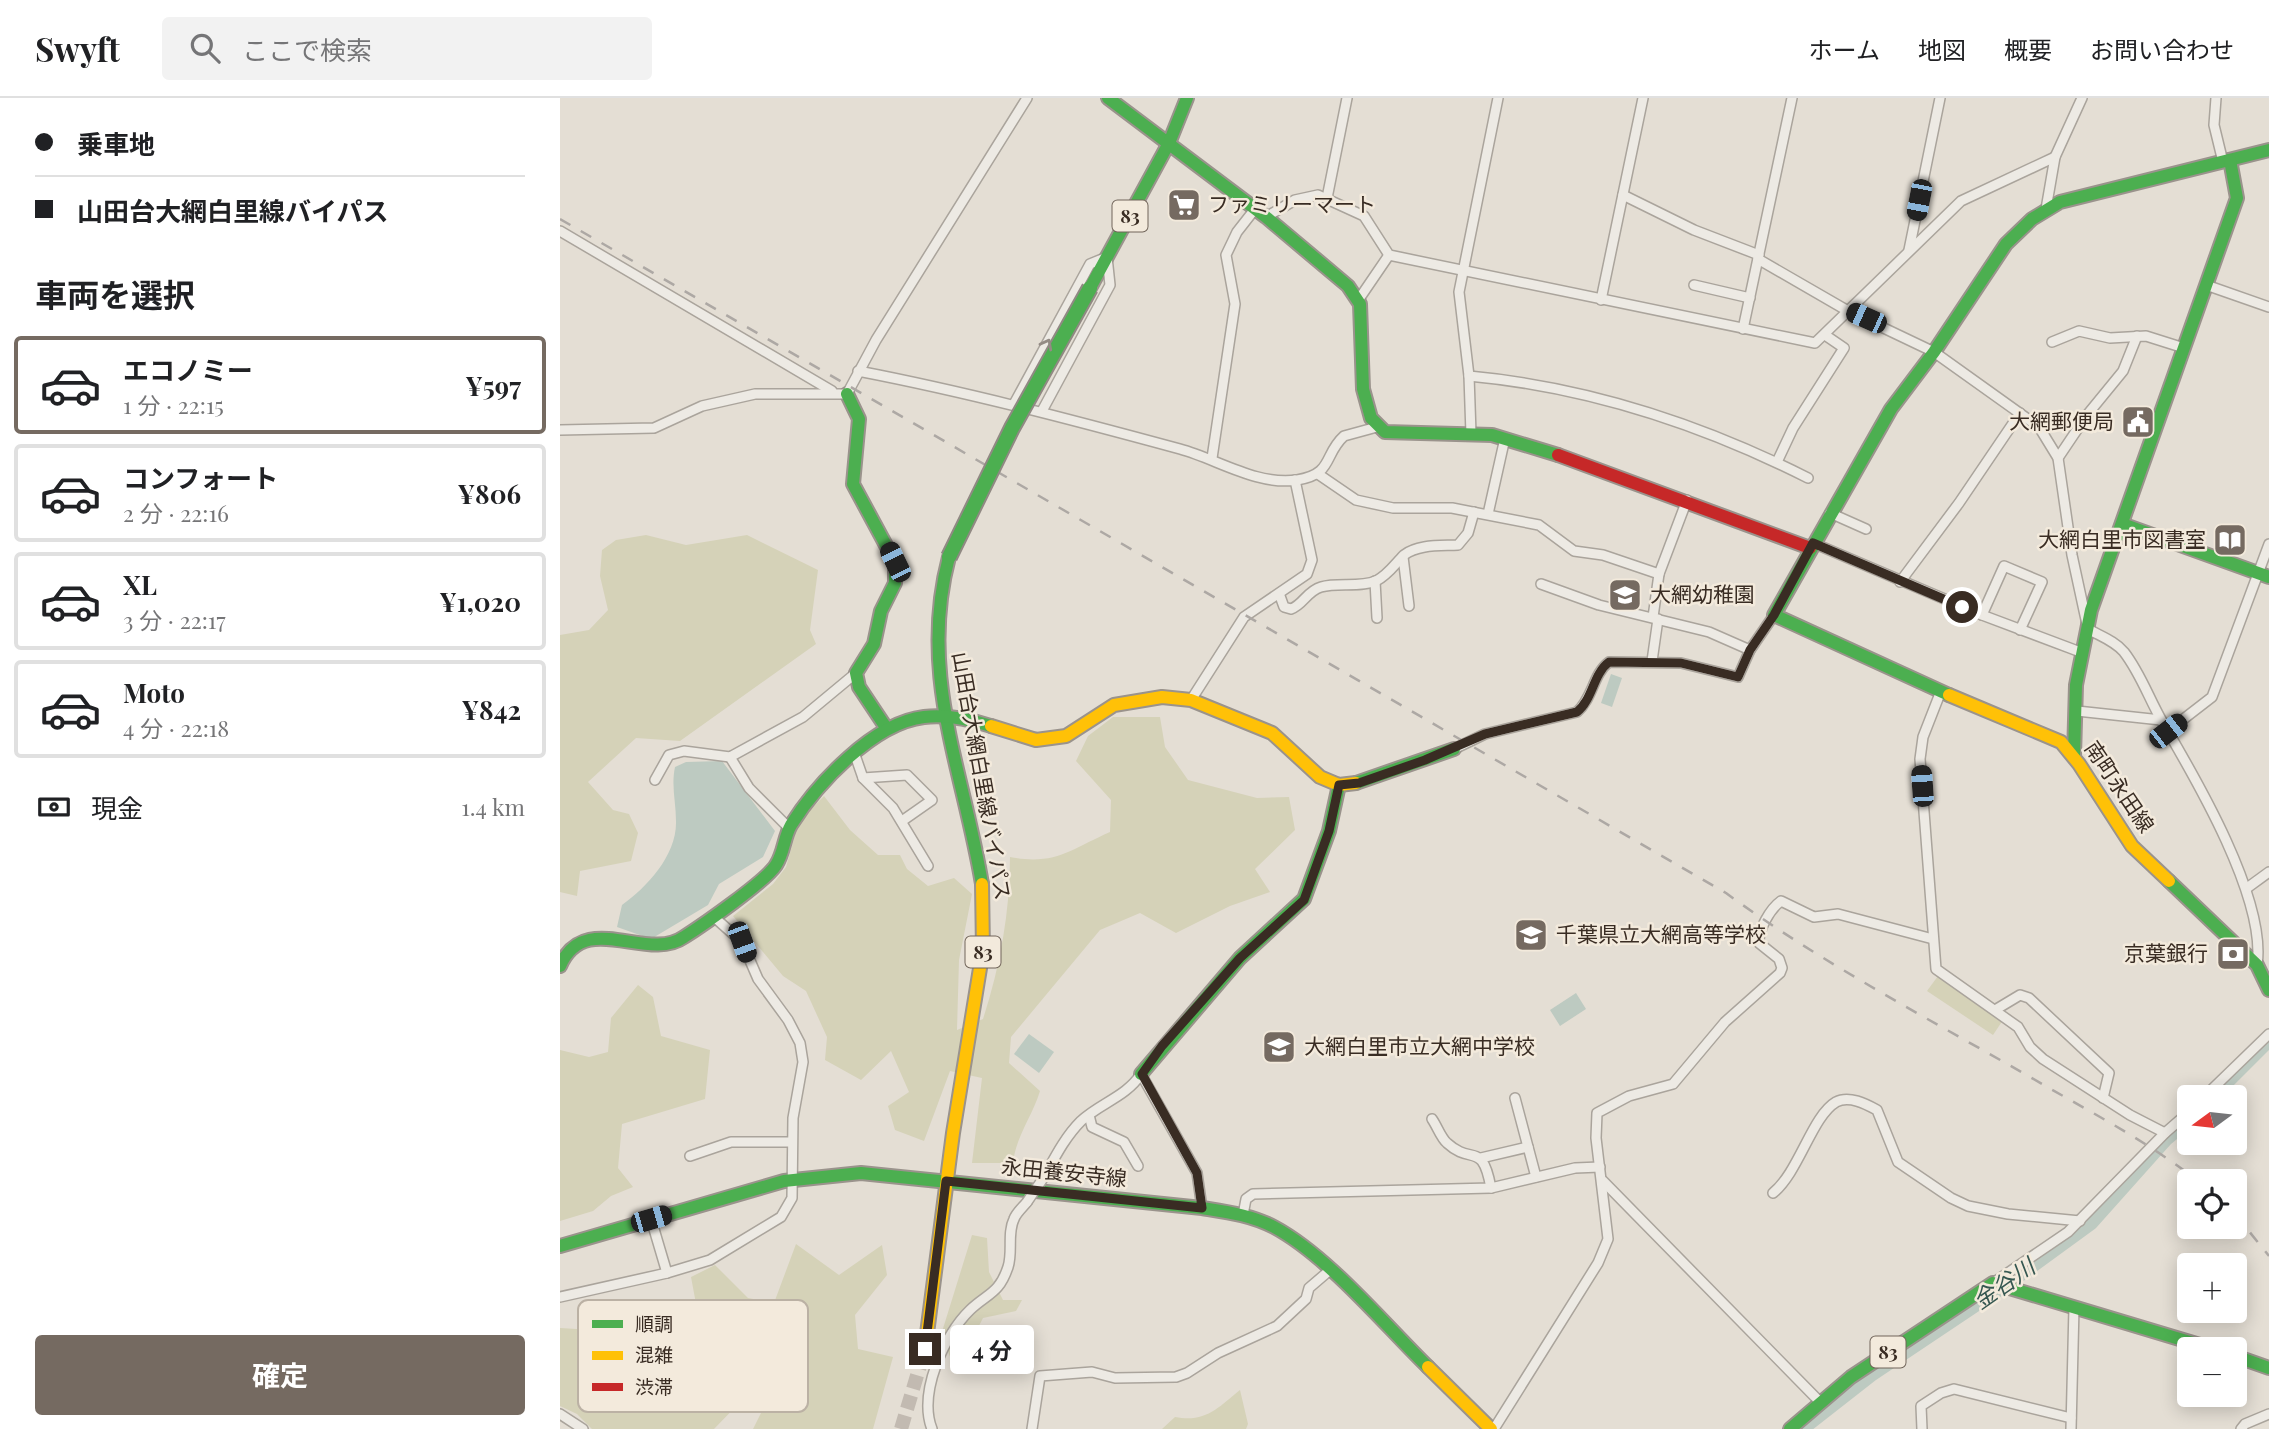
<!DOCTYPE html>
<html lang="ja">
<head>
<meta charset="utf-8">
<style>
  :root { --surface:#fff; --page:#f2f2f2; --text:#202124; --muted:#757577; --line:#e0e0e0; --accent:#756a61 }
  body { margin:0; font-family:"Playfair Display","Noto Sans JP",serif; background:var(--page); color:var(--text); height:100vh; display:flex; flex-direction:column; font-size:26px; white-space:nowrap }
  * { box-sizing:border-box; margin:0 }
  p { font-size:23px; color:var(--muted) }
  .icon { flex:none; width:38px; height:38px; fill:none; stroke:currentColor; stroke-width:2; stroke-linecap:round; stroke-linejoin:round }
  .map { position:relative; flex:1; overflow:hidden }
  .panel { display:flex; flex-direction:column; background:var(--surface); width:560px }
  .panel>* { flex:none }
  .hud { display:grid; align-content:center; height:154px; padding:0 35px; background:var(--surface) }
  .needle { width:46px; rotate:255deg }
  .tools { position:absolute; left:1617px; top:987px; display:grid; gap:14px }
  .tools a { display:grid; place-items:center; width:70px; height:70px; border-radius:7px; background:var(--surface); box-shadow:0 4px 18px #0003; font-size:35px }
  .end { position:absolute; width:32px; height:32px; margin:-16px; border:9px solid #392c23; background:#fff; box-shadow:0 0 0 4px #fff }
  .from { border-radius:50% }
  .bubble { position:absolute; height:49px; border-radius:7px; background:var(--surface); box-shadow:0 4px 18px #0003; font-size:23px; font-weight:700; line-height:49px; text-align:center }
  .car { position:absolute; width:21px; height:42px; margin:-21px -10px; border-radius:9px; box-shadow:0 0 5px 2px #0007; background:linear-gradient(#222 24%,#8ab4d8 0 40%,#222 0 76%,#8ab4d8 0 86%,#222 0) }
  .hud b { display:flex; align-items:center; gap:24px; height:66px; font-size:26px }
  .hud b+b { border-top:2px solid var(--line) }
  .hud i { width:18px; height:18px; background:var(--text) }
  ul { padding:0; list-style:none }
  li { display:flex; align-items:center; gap:21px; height:98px; margin:0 14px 10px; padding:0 21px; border:4px solid var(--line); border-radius:7px }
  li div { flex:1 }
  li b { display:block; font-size:26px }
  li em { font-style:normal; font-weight:700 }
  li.active { border-color:var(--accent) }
  li>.icon { width:63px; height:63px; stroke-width:1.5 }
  h2 { padding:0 35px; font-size:32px; line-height:84px }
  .pay { display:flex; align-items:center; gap:18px; height:77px; padding:0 35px; font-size:26px }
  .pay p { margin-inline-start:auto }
  .primary-button { display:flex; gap:14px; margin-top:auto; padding:14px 35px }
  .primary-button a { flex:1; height:80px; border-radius:7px; background:var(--accent); color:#fff; font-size:28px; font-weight:700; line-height:80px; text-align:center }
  header { display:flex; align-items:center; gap:42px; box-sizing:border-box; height:98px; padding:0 35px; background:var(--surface); border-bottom:2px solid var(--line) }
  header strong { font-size:33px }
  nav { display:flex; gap:38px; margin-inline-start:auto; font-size:24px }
  .search { width:490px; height:63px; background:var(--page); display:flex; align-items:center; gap:18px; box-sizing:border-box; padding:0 24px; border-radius:7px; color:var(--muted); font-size:26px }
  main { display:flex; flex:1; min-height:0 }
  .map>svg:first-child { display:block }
  .green { fill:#d5d2b8 }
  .water { fill:#bdcac1 }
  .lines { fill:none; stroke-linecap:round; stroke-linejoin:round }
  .river { stroke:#bdcac1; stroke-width:14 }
  .primary-tunnel { stroke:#c2bab1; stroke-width:14; stroke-dasharray:14 7; stroke-linecap:butt }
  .street-casing { stroke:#aaa49c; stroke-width:12 }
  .fast-casing { stroke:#9a938c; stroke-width:16 }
  .slow-casing { stroke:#9a938c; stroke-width:16 }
  .jam-casing { stroke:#9a938c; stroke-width:16 }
  .street { stroke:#edeae4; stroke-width:9 }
  .fast { stroke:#4caf50; stroke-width:12 }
  .slow { stroke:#ffc107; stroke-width:12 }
  .jam { stroke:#c62828; stroke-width:12 }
  .rail { stroke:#ada8a4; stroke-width:2.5; stroke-dasharray:12 12; stroke-linecap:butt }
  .street-bridge-casing { stroke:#aaa49c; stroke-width:12; stroke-linecap:butt }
  .fast-bridge-casing { stroke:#908983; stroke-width:18; stroke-linecap:butt }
  .street-bridge { stroke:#edeae4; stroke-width:9 }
  .fast-bridge { stroke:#4caf50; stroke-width:14 }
  .oneway { stroke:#938b84 }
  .route { stroke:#392c23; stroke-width:9 }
  .labels { text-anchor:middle; stroke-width:5; stroke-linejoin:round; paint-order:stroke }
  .shield { fill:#f3eadc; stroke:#71655a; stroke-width:2 }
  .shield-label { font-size:19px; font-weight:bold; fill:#392c23 }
  .poi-label { font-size:21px; fill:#392c23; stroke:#f3eadc; text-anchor:start }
  .street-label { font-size:21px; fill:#392c23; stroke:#f3eadc }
  .water-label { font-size:23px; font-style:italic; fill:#355751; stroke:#f3eadc }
  .key { fill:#f3eadc; stroke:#bbb1a4; stroke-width:2 }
  .key-label { font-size:19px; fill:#392c23 }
</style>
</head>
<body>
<header>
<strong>Swyft</strong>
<div class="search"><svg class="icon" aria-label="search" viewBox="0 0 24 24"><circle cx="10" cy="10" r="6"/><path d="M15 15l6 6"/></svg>ここで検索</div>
<nav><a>ホーム</a><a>地図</a><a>概要</a><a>お問い合わせ</a></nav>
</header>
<main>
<section class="panel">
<div class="hud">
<b><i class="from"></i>乗車地</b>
<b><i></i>山田台大網白里線バイパス</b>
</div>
<h2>車両を選択</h2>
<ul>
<li class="active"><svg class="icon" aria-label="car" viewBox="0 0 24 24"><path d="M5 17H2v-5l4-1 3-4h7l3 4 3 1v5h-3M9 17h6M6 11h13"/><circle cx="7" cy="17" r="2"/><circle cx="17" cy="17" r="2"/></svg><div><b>エコノミー</b><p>1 分 · 22:15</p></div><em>¥597</em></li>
<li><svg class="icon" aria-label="car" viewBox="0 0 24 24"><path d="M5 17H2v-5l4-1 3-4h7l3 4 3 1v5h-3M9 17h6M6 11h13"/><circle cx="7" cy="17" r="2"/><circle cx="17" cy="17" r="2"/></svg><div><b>コンフォート</b><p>2 分 · 22:16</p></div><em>¥806</em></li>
<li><svg class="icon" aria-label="car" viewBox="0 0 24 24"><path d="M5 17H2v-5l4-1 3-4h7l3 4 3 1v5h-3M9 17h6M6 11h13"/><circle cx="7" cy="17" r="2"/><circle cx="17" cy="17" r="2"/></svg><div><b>XL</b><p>3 分 · 22:17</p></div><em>¥1,020</em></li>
<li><svg class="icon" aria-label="car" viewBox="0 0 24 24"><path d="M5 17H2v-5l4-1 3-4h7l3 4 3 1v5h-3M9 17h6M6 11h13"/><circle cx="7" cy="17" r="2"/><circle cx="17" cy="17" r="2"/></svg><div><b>Moto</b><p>4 分 · 22:18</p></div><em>¥842</em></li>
</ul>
<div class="pay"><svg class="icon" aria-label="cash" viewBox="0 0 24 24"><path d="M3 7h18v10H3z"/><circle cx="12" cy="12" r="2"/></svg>現金<p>1.4 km</p></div>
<div class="primary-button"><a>確定</a></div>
</section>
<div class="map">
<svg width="1709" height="1331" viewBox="0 0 1709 1331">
  <rect width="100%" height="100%" fill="#e4ded4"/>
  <g class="green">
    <polygon points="86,437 126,447 187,437 258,472 250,532 256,546 120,643 76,640 28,684 53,712 69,716 78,735 71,763 20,773 17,798 0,794 0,537 29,532 48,512 40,478 42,452 56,442"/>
    <path d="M553 619H600L605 649 628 682 697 700 729 699 735 732 695 771 710 794 670 808 616 835 580 815 540 832 451 939 449 965 480 993C472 1019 456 1038 453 1065H412L422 980 390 973 364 1043 335 1032 328 1008 349 994 331 953 301 982 265 962 267 939 246 893 223 878 173 818 213 786 226 769 239 723 264 698 290 732 318 757H340L347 771 368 788 394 780 412 796 399 862 397 932 423 921C440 869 450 814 450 759 495 768 511 751 550 734L551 702 516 663 528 638Z"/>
    <polygon points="1378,878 1443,922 1433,937 1367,893"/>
    <polygon points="78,887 93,899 101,938 150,952 145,1001 62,1026 58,1070 73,1089 51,1098 33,1113 0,1123 0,952 29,959 48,954 51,920"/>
    <polygon points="412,1137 427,1140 429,1174 443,1202 462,1202 456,1213 423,1220 396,1273 381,1237"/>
    <polygon points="236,1146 279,1177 322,1147 327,1177 295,1217 298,1251 333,1259 313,1331 193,1331 206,1305 232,1282 225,1251 190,1246 140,1227 131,1179 155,1167 188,1200 214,1205"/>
    <polygon points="0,1230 33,1232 66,1241 83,1273 104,1294 169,1288 184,1300 154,1331 32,1331 17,1316 0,1308"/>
    <path d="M680 1292 688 1326 686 1331H602L615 1319C645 1325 658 1310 680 1292Z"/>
  </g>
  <g class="water">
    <polygon points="1051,576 1062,580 1052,609 1041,605"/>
    <path d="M162 663 215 733 203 759 159 786 148 807 91 841 57 829 62 807C87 789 117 757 116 723 116 704 111 688 115 669L126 664Z"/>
    <polygon points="1016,895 1026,911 1000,928 990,912"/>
    <polygon points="469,936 494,954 479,975 454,956"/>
  </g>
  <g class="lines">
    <g class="river">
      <polyline points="1652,999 1709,942"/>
      <polyline points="1242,1331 1311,1277 1453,1182 1531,1125 1606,1041 1629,1022"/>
    </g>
    <polyline class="primary-tunnel" points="341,1331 365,1251"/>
    <defs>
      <g id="street">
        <polyline points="1656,0 1654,27 1663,64"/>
        <polyline points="1063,97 1134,132 1199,157"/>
        <polyline points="767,100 787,0"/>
        <polyline points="1486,111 1495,59 1522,0"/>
        <polyline points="706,119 735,102 758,97 804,118 829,157 1255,245 1401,103 1495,59"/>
        <polyline points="0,133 272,293"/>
        <polyline points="1349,152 1380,0"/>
        <path d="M1198 161 1288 213 1374 254 1479 329 1498 360 1512 457 1528 531C1540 538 1555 543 1564 554 1581 576 1589 601 1603 625 1636 681 1707 802 1697 867"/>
        <polyline points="1134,187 1190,200"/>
        <polyline points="1646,187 1709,209"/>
        <polyline points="799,201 829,157"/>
        <polyline points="1041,202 1083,0"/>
        <polyline points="1183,231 1232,0"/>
        <polyline points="1492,244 1519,233 1550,240 1586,238 1624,250"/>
        <path d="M298 273C407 294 513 322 620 351 657 361 697 388 737 382 774 376 763 357 784 338L817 329"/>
        <path d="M909 278C1028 289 1141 326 1248 380"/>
        <polyline points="454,306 530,166 547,159 550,187 482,313"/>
        <polyline points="0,332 94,330 142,308 195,296 287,296 316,242 467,0"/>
        <polyline points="911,336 909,278 899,194 938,0"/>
        <polyline points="652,360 675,206 666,157 677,134 695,111"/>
        <polyline points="1498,360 1527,317 1563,273 1577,238"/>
        <polyline points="1217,364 1233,330 1284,250 1265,237"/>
        <polyline points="758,376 796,402 833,410 892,410 979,427 1014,453 1043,457 1099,476"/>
        <polyline points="1270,415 1306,431"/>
        <polyline points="928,416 945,340"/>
        <polyline points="1253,445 1422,517 1523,555"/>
        <polyline points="843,459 849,508"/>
        <polyline points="815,483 817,520"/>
        <polyline points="1340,484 1399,405 1460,315"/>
        <polyline points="981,486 1039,507 1149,534 1190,552"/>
        <path d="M720 498 724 509 731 511C743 507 747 493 761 489 778 484 799 490 816 483 828 477 835 466 844 457 858 446 881 448 898 447L908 435 914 414"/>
        <polyline points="1422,517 1444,468 1482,484 1460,532"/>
        <polyline points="1093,519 1099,476 1127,402"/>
        <polyline points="1092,563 1098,521"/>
        <polyline points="1381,593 1363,639 1360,661 1376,871 1458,929 1470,949 1483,961 1570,1017 1605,1035"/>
        <polyline points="631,602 684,519 747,476 752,462 735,382"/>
        <polyline points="1517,613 1601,622"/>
        <polyline points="1608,633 1652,599 1709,446"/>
        <path d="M894 651 925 636 1017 614C1033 600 1033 576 1049 564L1121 565 1178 579 1190 552 1214 517"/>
        <polyline points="295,657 303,680 333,710 368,768"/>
        <polyline points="170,659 189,690 229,730"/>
        <polyline points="303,680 347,677 372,702 342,723"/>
        <polyline points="95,682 109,657 124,653 170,659 243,619 296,575"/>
        <polyline points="1687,790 1709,774"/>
        <polyline points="1435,912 1460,897 1469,900 1549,975 1543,1000"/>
        <polyline points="1644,999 1709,936"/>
        <polyline points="955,1000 976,1079"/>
        <polyline points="529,1017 532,1029 564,1044 578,1068"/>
        <path d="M872 1021C877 1028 881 1040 887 1045 912 1068 922 1042 931 1090"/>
        <polyline points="130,1058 171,1044 232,1044"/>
        <polyline points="921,1060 968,1049"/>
        <path d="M484 1079C495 1059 505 1039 521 1023 540 1005 566 999 581 976L637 1075 642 1110"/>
        <polyline points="1043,1083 1260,1304"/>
        <path d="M1213 1095C1239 1074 1252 1018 1276 1004 1289 997 1306 1006 1317 1012L1338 1064 1391 1100 1408 1108 1448 1116 1520 1123"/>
        <polyline points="683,1117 686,1101 693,1096 931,1090 1015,1070 1040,1069"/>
        <polyline points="91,1121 107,1175"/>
        <polyline points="1433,1185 1508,1134 1605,1035 1629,1014"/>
        <polyline points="0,1199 107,1175 150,1162 221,1119 232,1100 233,1020 243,964 240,945 228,922 198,881 182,844 154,819"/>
        <polyline points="0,1316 23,1331"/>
        <path d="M372 1331C358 1295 384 1237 410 1212 428 1195 439 1196 448 1169 453 1154 447 1135 454 1121 456 1115 463 1109 467 1104"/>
        <polyline points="472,1331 480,1278 532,1274 555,1280 616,1279 627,1275 658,1255 717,1228 746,1201 749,1190 770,1172"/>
        <path d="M934 1331 1038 1165 1048 1141 1036 1040 1037 1015 1069 998 1113 986 1165 924 1220 875 1222 870 1219 861 1199 845C1198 832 1210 811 1221 803L1254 819 1278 816 1373 841"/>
        <polyline points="1362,1331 1361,1308 1381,1295 1394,1291 1511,1320"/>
        <polyline points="1511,1331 1514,1209"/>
        <polyline points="1681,1331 1685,1326 1709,1316"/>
      </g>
      <g id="fast">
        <polyline points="548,0 706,119 788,188 800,206 803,291 811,320 825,334 932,337 998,357"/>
        <polyline points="530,190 609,45 627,0"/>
        <polyline points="287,296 299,321 293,386 335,464 335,485 321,513 314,546 296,575 299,589 327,631"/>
        <polyline points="1562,426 1709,479"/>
        <path d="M389 459C358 576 403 671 422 786"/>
        <polyline points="1389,597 1214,517 1331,311 1374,254 1446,146 1472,121 1500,104 1709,52"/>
        <polyline points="1514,658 1516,587 1531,512 1677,100 1670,62"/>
        <polyline points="796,685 894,651"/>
        <polyline points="1609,783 1697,867 1709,892"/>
        <path d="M0 868C25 811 87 865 124 839 143 827 206 783 216 767 224 755 224 739 231 727 257 686 313 625 364 619 387 616 409 621 431 628"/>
        <polyline points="581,976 680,860 744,801 769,733 779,687"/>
        <path d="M0 1148 224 1083 301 1075 642 1110C667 1114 691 1117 714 1129 768 1158 824 1226 868 1269"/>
        <polyline points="1675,1258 1709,1270"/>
        <polyline points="1230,1331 1291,1279 1433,1185 1653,1251"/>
      </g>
      <g id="slow">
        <polyline points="1389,597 1501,644 1519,666 1572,748 1609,783"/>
        <polyline points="431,628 476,642 506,638 554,607 602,599 631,602 712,635 760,679 779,687 796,685"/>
        <polyline points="365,1251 393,1035 423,852 422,786"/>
        <polyline points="868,1269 931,1331"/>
      </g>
      <polyline id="jam" points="998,357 1250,450"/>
    </defs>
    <use href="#street" class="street-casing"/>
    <use href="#fast" class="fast-casing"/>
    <use href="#slow" class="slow-casing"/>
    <use href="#jam" class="jam-casing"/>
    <use href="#street" class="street"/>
    <use href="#fast" class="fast"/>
    <use href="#slow" class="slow"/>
    <use href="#jam" class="jam"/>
    <g class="rail">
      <path d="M0 121 1166 795C1267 869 1381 927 1489 990 1540 1019 1592 1047 1638 1083"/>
      <polyline points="1675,1116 1709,1158"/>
    </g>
    <defs>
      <polyline id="street-bridge" points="467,1104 484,1079"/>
      <polyline id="fast-bridge" points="389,459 452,330 530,190"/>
    </defs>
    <use href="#street-bridge" class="street-bridge-casing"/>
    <use href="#fast-bridge" class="fast-bridge-casing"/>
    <use href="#street-bridge" class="street-bridge"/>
    <use href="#fast-bridge" class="fast-bridge"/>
  </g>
  <defs><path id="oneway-chevron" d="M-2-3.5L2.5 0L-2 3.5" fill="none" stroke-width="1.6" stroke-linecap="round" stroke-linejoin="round" transform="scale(1.75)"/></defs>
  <use class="oneway" href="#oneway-chevron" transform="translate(487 246) rotate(-62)"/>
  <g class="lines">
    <path class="route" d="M365 1251 386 1083 642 1110 637 1075 582 976 602 948 680 860 744 802 769 733 779 687 799 685 865 662 925 636 1017 614C1033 601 1033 576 1049 564L1121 565 1178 579 1190 552 1214 517 1253 445 1402 509"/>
  </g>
  <defs>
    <symbol id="supermarket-square" viewBox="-11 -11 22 22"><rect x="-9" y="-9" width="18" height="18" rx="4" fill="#756a61" stroke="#f3eadc"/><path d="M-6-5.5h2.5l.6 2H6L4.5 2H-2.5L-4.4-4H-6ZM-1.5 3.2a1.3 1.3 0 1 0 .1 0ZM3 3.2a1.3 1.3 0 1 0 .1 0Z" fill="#fff"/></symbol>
    <symbol id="civic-square" viewBox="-11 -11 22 22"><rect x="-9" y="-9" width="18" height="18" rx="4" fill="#756a61" stroke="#f3eadc"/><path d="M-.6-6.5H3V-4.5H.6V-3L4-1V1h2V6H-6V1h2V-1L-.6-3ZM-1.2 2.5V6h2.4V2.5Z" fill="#fff"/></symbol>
    <symbol id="library-square" viewBox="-11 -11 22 22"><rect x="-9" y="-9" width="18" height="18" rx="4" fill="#756a61" stroke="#f3eadc"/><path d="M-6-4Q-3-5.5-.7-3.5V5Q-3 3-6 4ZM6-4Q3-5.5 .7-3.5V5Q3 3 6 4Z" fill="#fff"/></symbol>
    <symbol id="school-square" viewBox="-11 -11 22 22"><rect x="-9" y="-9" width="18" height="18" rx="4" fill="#756a61" stroke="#f3eadc"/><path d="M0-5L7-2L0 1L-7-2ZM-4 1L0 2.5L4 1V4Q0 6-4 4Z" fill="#fff"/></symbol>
    <symbol id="bank-square" viewBox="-11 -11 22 22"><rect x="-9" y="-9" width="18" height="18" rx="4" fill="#756a61" stroke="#f3eadc"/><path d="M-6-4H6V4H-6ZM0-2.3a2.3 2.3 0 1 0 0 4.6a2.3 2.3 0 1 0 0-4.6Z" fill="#fff"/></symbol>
  </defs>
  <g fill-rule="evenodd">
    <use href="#supermarket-square" x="605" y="88" width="38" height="38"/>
    <use href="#civic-square" x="1559" y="305" width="38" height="38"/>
    <use href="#library-square" x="1651" y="423" width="38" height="38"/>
    <use href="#school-square" x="1046" y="478" width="38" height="38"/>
    <use href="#school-square" x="952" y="818" width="38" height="38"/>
    <use href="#bank-square" x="1654" y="837" width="38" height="38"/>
    <use href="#school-square" x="700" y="930" width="38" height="38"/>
  </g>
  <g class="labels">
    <g class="shield">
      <rect x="552.5" y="102.5" width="35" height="31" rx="5"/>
      <rect x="405.5" y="838.5" width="35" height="31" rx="5"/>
      <rect x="1310.5" y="1238.5" width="35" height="31" rx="5"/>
    </g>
    <g class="shield-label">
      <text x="570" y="125">83</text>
      <text x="423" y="861">83</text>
      <text x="1328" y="1261">83</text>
    </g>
    <g class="poi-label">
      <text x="648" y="114">ファミリーマート</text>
      <text x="1554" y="331" text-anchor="end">大網郵便局</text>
      <text x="1646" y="449" text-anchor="end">大網白里市図書室</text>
      <text x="1090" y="504">大網幼稚園</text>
      <text x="996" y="844">千葉県立大網高等学校</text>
      <text x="1648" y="863" text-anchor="end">京葉銀行</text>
      <text x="744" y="956">大網白里市立大網中学校</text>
    </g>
    <g class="street-label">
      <text transform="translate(421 678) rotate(80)" y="7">山田台大網白里線バイパス</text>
      <text transform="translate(1559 689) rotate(56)" y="7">南町永田線</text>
      <text transform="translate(504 1075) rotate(6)" y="7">永田養安寺線</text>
    </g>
    <g class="water-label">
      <text transform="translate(1444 1186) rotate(-35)" y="8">金谷川</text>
    </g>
  </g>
  <rect x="18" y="1202" width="230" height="112" rx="10" class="key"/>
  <rect x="32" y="1222" width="31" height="8" fill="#4caf50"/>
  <rect x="32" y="1253" width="31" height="9" fill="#ffc107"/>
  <rect x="32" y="1285" width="31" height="8" fill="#c62828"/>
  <g class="key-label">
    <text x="75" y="1233">順調</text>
    <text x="75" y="1264">混雑</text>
    <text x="75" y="1296">渋滞</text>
  </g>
</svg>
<div class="tools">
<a><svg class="needle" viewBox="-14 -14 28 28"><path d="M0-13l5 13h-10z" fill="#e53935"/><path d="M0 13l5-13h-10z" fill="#757577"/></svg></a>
<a><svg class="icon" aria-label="locate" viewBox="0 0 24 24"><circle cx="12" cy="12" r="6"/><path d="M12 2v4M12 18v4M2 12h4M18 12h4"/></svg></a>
<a>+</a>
<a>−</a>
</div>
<i class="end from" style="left:1402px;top:509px"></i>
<i class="end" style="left:365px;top:1251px"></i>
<div class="bubble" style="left:390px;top:1227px;width:84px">4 分</div>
<i class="car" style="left:1359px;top:102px;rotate:191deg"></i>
<i class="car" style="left:1306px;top:220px;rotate:294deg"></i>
<i class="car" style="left:335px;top:464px;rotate:334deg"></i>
<i class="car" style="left:1608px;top:633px;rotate:52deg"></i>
<i class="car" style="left:1362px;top:688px;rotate:356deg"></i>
<i class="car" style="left:182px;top:844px;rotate:160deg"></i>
<i class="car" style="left:91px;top:1121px;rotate:74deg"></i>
</div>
</main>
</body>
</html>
